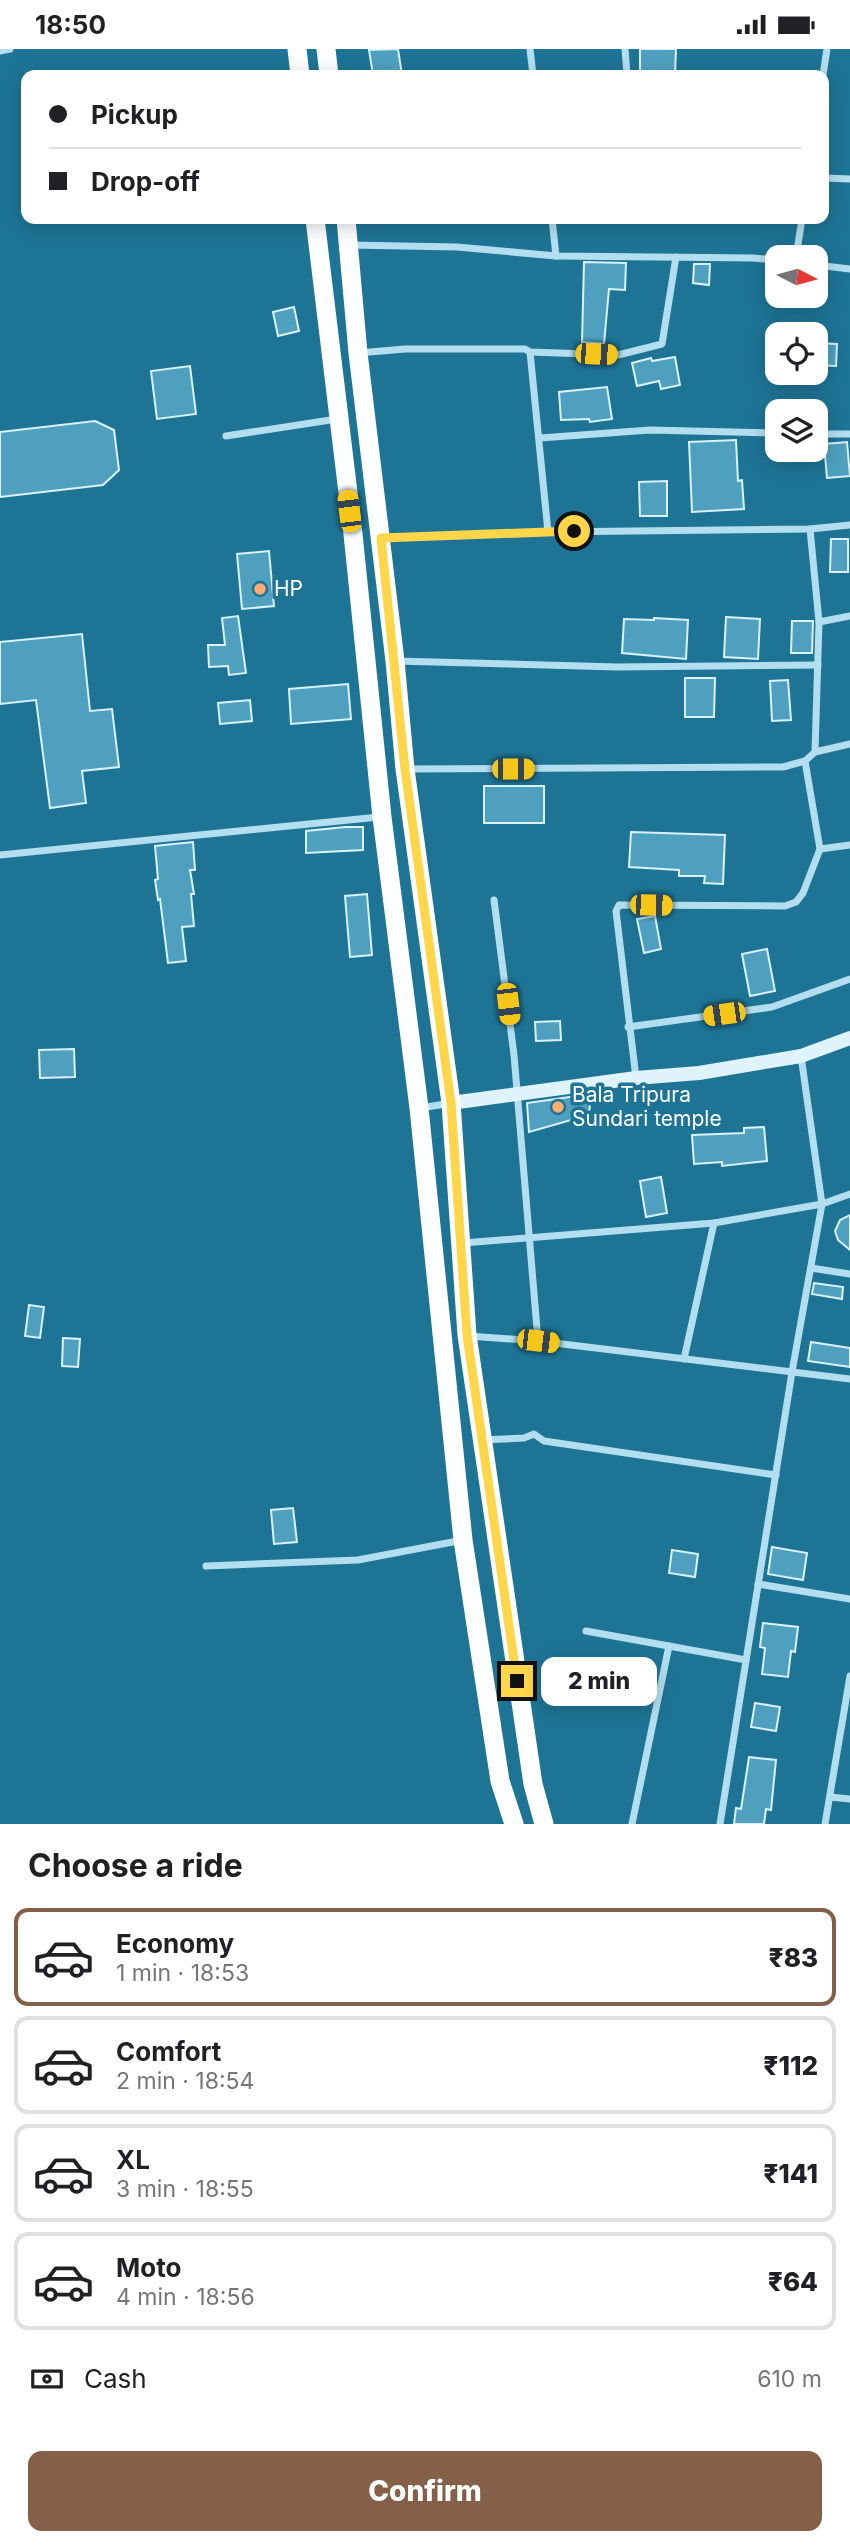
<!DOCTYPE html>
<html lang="en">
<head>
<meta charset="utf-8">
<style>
  :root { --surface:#fff; --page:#f6f6f6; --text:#202124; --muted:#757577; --line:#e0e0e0; --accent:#836047 }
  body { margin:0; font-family:Inter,sans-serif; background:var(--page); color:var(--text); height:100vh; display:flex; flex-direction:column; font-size:26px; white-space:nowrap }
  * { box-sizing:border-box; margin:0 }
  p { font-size:23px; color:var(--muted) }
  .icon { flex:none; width:38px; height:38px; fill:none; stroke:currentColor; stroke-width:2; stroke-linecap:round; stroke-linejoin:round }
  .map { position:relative; height:1775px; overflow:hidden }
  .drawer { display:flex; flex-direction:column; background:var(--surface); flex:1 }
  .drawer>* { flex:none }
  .guide { position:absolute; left:21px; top:21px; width:808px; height:154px; border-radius:14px; box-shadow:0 4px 18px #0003; display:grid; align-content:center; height:154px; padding:0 28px; background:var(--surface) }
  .needle { width:46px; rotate:96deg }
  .buttons { position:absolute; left:765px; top:196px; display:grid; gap:14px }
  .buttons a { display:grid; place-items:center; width:63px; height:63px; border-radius:14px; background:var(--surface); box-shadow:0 4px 18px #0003; font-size:35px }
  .end { position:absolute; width:32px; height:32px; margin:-16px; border:9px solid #ffd54a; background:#111; box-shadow:0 0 0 4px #111 }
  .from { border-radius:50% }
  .bubble { position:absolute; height:49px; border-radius:14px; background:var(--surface); box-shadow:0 4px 18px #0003; font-size:23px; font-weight:800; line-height:49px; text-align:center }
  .car { position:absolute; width:21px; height:42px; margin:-21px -10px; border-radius:9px; box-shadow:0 0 5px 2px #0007; background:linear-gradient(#f5c518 24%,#345 0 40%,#f5c518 0 76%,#345 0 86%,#f5c518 0) }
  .guide b { display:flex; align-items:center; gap:24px; height:66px; font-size:26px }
  .guide b+b { border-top:2px solid var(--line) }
  .guide i { width:18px; height:18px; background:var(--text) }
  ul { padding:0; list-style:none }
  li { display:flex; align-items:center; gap:21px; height:98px; margin:0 14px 10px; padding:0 14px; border:4px solid var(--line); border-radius:14px }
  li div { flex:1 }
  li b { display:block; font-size:26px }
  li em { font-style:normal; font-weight:800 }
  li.active { border-color:var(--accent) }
  li>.icon { width:63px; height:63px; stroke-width:1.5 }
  h2 { padding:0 28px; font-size:32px; line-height:84px }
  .pay { display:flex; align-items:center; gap:18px; height:77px; padding:0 28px; font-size:26px }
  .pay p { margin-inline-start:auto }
  .action { display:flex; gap:14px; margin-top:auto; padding:14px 28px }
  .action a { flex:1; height:80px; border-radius:14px; background:var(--accent); color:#fff; font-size:28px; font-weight:800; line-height:80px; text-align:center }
  .status { display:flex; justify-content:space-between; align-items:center; height:49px; padding:0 35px; background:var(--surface); direction:ltr }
  .status svg { height:19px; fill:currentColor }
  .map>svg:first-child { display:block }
  .building { fill:#4fa0bf; stroke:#d8f1fa; stroke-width:2 }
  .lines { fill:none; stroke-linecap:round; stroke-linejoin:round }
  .minor { stroke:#b2deef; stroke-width:7 }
  .secondary { stroke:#dff3fb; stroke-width:14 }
  .trunk { stroke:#fcfeff; stroke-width:19 }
  .route { stroke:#ffd54a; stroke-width:9 }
  .poi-dot { fill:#fdad71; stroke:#1e7495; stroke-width:2.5 }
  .labels { text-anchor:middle; stroke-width:7; stroke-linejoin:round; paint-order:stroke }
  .poi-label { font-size:21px; fill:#fff; stroke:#1e7495; text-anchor:start }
</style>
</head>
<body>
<div class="status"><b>18:50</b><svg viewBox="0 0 49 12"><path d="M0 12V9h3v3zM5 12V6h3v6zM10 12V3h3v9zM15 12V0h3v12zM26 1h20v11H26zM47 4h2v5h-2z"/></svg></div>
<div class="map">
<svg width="850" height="1775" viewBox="0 0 850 1775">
  <rect width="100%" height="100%" fill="#1e7495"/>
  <g class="building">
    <polygon points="398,0 402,26 373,26 369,1"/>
    <polygon points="640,0 676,0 675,26 640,25"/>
    <polygon points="584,213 626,214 625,241 609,240 604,295 582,293"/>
    <polygon points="694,215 710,215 709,236 693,234"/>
    <polygon points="294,258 299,282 278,287 273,263"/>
    <polygon points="816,294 837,295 836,317 816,316"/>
    <polygon points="675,308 680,336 661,340 659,332 637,337 632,314 651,309 652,312"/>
    <polygon points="190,317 196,365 157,370 151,322"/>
    <polygon points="607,338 612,370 590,373 589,370 561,371 559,343"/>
    <polygon points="95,372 114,381 119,421 103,436 0,448 0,383"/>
    <polygon points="736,391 738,432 742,431 744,460 692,463 689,393"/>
    <polygon points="847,393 850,427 827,429 824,395"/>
    <polygon points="667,432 667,467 640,467 639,433"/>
    <polygon points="831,490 848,490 848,523 830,523"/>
    <polygon points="269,502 274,557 242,560 237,505"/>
    <polygon points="238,567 246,624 229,626 228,617 209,618 208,596 225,596 222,569"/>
    <polygon points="726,568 760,570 758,610 724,608"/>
    <polygon points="654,569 688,571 686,610 622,604 624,570 654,571"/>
    <polygon points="792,572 813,572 812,604 791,604"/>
    <polygon points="82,585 90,662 112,660 119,718 82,722 86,754 50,759 36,651 0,655 0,593"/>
    <polygon points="685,629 715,629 714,668 685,668"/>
    <polygon points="788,631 791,671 772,672 770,632"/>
    <polygon points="348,635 351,670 291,675 289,640"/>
    <polygon points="250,651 252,672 220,675 218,654"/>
    <rect x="484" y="737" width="60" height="37"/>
    <polygon points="345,778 363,778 363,801 306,804 306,782"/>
    <polygon points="631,783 725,786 723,835 704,834 705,827 679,827 679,821 629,818"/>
    <polygon points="193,793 195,821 190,821 194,845 191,845 194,877 182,878 186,912 168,914 160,850 158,851 155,831 158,830 155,797"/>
    <polygon points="367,845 372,906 350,908 345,847"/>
    <polygon points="655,867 661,900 644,904 637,870"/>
    <polygon points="767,900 775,942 750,947 742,905"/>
    <polygon points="560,972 561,991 536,992 535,973"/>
    <polygon points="74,1000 75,1028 40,1029 39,1001"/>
    <polygon points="591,1045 589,1066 529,1083 527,1054"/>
    <polygon points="764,1078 767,1112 722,1117 722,1113 694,1115 692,1086 744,1084 744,1079"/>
    <polygon points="661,1128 667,1164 646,1168 640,1132"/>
    <polygon points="850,1166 850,1201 838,1191 835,1182 840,1171"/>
    <polygon points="814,1234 843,1238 842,1250 812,1245"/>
    <polygon points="29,1256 44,1258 40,1289 25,1287"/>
    <polygon points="63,1289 80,1290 78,1318 62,1317"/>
    <polygon points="811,1293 850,1299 850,1318 808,1312"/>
    <polygon points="293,1459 297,1493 274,1495 271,1461"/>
    <polygon points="772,1498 807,1504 803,1531 768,1525"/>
    <polygon points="672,1501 698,1505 695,1528 669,1524"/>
    <polygon points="763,1574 798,1578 795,1603 791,1602 788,1628 762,1625 765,1599 760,1598"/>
    <polygon points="755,1654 780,1658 776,1682 751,1678"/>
    <polygon points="749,1708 776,1711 771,1761 766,1760 764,1775 734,1775 736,1759 741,1760"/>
  </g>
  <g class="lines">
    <g class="minor">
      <polyline points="530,0 533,26"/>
      <polyline points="625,0 627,26"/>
      <polyline points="0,2 10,0"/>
      <polyline points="823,26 827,0"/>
      <polyline points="824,129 850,130"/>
      <polyline points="552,170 556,207"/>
      <polyline points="349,196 457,198 556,207 753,209 777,211"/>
      <polyline points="796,208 802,170"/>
      <polyline points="816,216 850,220"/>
      <polyline points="530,303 548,483"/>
      <polyline points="358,304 405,300 525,300 530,303 618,306 662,295 676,208"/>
      <polyline points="816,385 850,385"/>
      <polyline points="226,387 337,370"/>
      <polyline points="540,389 650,381 777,384"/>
      <polyline points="810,480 819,573"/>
      <polyline points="381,489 548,483 810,480 850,476"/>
      <polyline points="395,612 617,618 818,616"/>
      <polyline points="815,703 819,573 850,567"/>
      <polyline points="408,720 783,718 805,712 815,703 850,695"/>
      <polyline points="820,800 850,796"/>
      <polyline points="0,806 379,768"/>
      <polyline points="494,851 514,1006 538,1292"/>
      <polyline points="628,978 772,958 850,930"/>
      <polyline points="636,1029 616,862 619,856 785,857 796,853 803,844 820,800 805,712"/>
      <polyline points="421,1059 451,1054"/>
      <polyline points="463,1194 714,1174 822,1155 850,1145"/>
      <polyline points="811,1219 850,1225"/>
      <polyline points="468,1287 538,1292 850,1330"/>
      <polyline points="684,1310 714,1174"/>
      <polyline points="482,1391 524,1389 534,1385 544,1392 776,1426"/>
      <polyline points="206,1517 358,1511 463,1491"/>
      <polyline points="758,1535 850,1550"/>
      <polyline points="586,1582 746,1611"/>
      <polyline points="830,1748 850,1750"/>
      <polyline points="632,1775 669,1597"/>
      <polyline points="720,1775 792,1323 822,1155 801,1007"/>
      <polyline points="825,1775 850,1627"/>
    </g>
    <polyline class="secondary" points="451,1054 636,1029 699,1024 801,1007 850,989"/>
    <g class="trunk">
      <polyline points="297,0 300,26"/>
      <polyline points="326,0 329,26"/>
      <polyline points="315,170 353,485 382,768 419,1059 463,1491 500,1732 514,1775"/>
      <polyline points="346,170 358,304 395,612 405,720 451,1054 467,1286 533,1735 544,1775"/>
    </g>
  </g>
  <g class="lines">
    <polyline class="route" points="517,1632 467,1286 451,1054 405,720 381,489 574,482"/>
  </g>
  <g class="poi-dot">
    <circle cx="260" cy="540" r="7"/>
    <circle cx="558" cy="1058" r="7"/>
  </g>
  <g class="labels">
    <g class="poi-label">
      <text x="274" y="547">HP</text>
      <text x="572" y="1053">Bala Tripura<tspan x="572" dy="24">Sundari temple</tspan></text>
    </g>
  </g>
</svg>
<div class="buttons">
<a><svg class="needle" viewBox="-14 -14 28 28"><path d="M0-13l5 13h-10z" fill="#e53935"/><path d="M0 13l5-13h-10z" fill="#757577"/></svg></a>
<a><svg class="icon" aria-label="locate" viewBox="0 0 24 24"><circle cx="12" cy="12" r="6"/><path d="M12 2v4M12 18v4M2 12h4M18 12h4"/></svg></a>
<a><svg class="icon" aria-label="layers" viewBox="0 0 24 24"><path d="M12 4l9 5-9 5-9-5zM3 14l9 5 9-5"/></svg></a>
</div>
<i class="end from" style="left:574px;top:482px"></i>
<i class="end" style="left:517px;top:1632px"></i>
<div class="bubble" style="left:541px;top:1608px;width:116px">2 min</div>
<i class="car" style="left:596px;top:305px;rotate:92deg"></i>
<i class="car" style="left:349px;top:462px;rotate:353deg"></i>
<i class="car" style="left:513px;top:720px;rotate:90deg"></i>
<i class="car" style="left:651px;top:856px;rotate:91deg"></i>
<i class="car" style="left:508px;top:955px;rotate:173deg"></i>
<i class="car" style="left:724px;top:965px;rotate:262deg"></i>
<i class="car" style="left:538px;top:1292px;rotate:97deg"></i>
<div class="guide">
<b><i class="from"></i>Pickup</b>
<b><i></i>Drop-off</b>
</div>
</div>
<section class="drawer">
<h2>Choose a ride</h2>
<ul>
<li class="active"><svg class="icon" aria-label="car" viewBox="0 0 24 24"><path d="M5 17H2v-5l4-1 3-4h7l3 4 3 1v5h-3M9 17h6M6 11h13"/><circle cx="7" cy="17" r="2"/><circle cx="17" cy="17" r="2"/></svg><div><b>Economy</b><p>1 min · 18:53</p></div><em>₹83</em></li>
<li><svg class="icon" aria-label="car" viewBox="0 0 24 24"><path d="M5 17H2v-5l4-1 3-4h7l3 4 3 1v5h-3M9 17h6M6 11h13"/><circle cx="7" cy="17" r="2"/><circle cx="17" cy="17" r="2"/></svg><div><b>Comfort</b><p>2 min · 18:54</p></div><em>₹112</em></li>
<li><svg class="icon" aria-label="car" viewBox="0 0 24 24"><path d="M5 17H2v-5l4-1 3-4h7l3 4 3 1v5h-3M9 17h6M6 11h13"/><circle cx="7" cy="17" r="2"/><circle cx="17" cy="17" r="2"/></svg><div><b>XL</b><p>3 min · 18:55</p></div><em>₹141</em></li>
<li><svg class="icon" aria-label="car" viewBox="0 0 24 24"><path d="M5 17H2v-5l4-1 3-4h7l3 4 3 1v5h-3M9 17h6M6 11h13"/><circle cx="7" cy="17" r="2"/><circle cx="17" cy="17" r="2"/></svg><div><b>Moto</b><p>4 min · 18:56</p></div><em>₹64</em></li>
</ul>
<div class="pay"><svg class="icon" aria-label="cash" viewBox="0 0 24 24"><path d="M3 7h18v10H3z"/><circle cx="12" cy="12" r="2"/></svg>Cash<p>610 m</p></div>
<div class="action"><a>Confirm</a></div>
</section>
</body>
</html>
